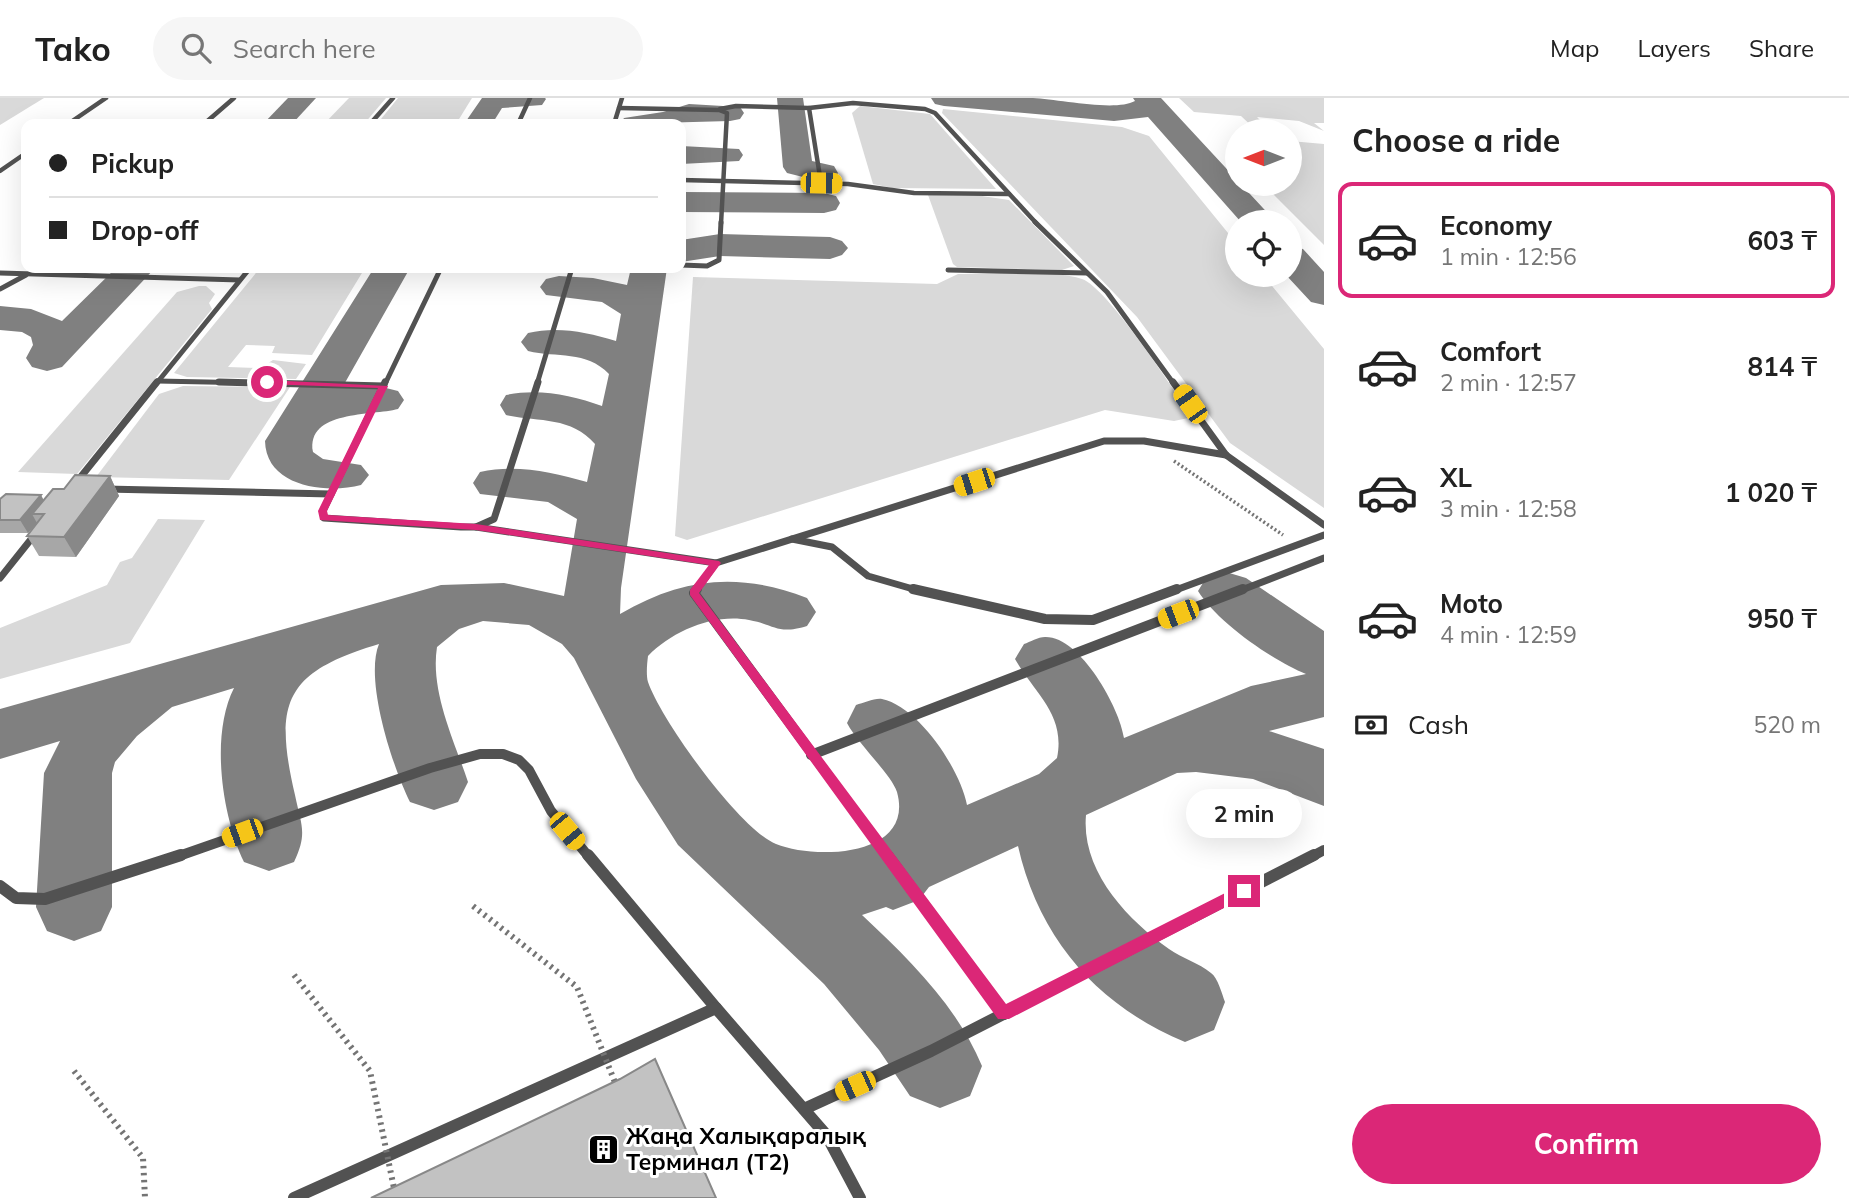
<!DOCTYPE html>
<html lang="en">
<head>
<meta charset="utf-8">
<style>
  :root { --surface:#fff; --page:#f6f6f6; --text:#222; --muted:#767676; --line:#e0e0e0; --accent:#db2777 }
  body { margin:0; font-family:Mulish,sans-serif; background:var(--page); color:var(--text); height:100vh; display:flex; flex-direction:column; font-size:26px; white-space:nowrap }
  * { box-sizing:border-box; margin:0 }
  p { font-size:23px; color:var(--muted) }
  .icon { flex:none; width:38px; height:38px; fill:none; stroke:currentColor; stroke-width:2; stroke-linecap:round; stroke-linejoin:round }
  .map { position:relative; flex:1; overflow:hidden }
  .sheet { display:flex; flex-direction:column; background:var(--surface); width:525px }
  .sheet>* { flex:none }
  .hud { position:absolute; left:21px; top:21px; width:665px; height:154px; border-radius:14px; box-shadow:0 7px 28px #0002; display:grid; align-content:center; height:154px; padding:0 28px; background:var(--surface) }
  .needle { width:46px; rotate:270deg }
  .fabs { position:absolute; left:1225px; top:21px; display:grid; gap:14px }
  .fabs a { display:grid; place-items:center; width:77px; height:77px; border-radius:50%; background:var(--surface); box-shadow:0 7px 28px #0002; font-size:35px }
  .end { position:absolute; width:32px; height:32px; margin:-16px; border:9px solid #db2777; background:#fff; box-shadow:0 0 0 4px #fff }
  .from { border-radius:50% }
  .bubble { position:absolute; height:49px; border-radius:24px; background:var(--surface); box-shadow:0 7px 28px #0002; font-size:23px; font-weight:700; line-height:49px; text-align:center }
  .car { position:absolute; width:21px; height:42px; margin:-21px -10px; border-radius:9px; box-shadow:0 0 5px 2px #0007; background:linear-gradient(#f5c518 24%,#345 0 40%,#f5c518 0 76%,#345 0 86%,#f5c518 0) }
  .hud b { display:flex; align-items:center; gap:24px; height:66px; font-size:26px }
  .hud b+b { border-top:2px solid var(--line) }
  .hud i { width:18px; height:18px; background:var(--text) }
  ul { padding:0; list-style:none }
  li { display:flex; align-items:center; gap:21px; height:116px; margin:0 14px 10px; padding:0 14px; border:4px solid transparent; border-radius:14px }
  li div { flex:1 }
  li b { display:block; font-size:26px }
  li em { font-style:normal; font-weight:700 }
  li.selected { border-color:var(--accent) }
  li>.icon { width:63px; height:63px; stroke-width:1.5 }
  h2 { padding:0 28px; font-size:32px; line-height:84px }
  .pay { display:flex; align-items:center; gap:18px; height:77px; padding:0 28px; font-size:26px }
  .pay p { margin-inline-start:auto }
  .primary-button { display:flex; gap:14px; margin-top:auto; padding:14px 28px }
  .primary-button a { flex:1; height:80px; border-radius:42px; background:var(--accent); color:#fff; font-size:28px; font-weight:700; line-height:80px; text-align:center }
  header { display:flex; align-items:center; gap:42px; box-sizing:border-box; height:98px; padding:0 35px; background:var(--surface); border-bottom:2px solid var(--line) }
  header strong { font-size:33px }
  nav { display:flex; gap:38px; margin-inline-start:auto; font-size:24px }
  .search { width:490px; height:63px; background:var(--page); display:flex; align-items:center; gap:18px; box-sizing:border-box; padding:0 24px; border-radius:38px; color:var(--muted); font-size:26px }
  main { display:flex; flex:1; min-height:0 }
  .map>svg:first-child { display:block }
  .green { fill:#d9d9d9 }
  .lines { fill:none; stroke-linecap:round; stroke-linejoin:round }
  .taxiway { fill:#808080; fill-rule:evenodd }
  .path-far1 { stroke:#747474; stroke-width:3.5; stroke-dasharray:2 2.5; stroke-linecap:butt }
  .path { stroke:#747474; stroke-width:6; stroke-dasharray:2.5 4.5; stroke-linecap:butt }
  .service-far4 { stroke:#525252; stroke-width:4.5 }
  .service-far3 { stroke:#525252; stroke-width:5 }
  .service-far2 { stroke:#525252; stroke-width:7 }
  .service-far1 { stroke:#525252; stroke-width:10 }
  .service { stroke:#525252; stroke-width:12 }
  .path-bridge { stroke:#747474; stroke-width:6; stroke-dasharray:2.5 4.5; stroke-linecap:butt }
  .wall { fill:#a7a7a7 }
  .shaded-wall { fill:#888 }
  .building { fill:#c2c2c2; stroke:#888; stroke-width:2 }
  .route { fill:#db2777 }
  .labels { text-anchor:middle; stroke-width:6; stroke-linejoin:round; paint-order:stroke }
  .near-poi-label { font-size:23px; font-weight:bold; fill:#000; stroke:#fff; text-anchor:start }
</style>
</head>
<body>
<header>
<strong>Tako</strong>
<div class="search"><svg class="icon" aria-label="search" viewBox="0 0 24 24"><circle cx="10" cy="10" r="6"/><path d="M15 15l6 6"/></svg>Search here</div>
<nav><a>Map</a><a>Layers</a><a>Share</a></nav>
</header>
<main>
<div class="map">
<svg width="1324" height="1100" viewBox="0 0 1324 1100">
  <rect width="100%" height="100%" fill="#fff"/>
  <g class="green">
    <polygon points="0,0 44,0 0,27"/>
    <polygon points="349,0 386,0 364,26 324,26"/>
    <polygon points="398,0 472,0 456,26 377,26"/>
    <polygon points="1179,0 1324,0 1324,25 1314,25 1324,33 1299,23 1257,19 1271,33 1257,33 1241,18 1194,14"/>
    <polygon points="860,8 930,16 996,91 892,90 873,86 852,15"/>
    <polygon points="943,11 1122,29 1149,38 1237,146 1237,177 1263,177 1324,251 1324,410 1230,345 1137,219 942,15"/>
    <polygon points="1290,43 1324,46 1324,147 1263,86 1290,86"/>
    <polygon points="928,97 982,98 1009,102 1074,168 1062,172 957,169 953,166"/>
    <polygon points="260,170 365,170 312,257 272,255 275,248 246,247 228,269 260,270 273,262 306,266 296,281 187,279 174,275"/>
    <path d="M958 176C991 176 1053 171 1082 181 1108 190 1173 292 1193 319L1174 323 1105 312 687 442 675 438 693 179 937 186Z"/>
    <polygon points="199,188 206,188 215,196 209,205 212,211 77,376 18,374 177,194"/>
    <polygon points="183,288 290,289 229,382 96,379 159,296"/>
    <polygon points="158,421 205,422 130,545 0,581 0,530 107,487 120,464 132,460"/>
  </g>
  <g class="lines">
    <g class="taxiway">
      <polygon points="288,0 316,0 292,26 263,26"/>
      <polygon points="482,0 545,0 546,1 542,7 502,10 492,26 464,26"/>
      <polygon points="777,0 803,0 812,63 834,68 838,75 834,82 823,84 787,75 783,69"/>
      <path d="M931 0C965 0 999 0 1033 0 1058 1 1115 14 1135 3L1133 0H1161L1276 124H1241L1148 19 1114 23 944 8 935 6Z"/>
      <polygon points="689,6 740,9 744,15 740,21 730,23 620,26 624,20 663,14"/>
      <polygon points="681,48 739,51 743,57 739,63 681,66"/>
      <polygon points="681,94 824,95 836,98 840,105 836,112 824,115 681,114"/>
      <polygon points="720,136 830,139 842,143 848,150 842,157 830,161 720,158 681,164 681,142"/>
      <polygon points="1290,148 1303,151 1324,174 1324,207 1311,204 1286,177 1290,177"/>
      <polygon points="116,170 155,170 62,269 47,273 32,269 26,260 33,247 31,239 22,234 0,232 0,208 31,211 62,223"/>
      <path d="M374 170H410L342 290 382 289 398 293 404 302 398 311C372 318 306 312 313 354L323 361 361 367 369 377 361 387C326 396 266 389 265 343Z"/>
      <path d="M631 170H667L621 490 620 516C683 479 740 474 807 500L816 514 807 528C777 537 776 527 749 522 714 515 672 533 648 558 647 566 646 577 648 584 661 622 740 732 776 746 815 762 915 759 897 694 891 676 858 646 847 625L856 607C864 605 874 600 882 601 919 609 960 671 967 707L1039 676 1057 660C1066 616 1034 595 1015 561L1024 546C1030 544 1038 539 1045 539 1080 538 1120 610 1124 640L1251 588 1306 576C1273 563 1216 523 1198 493L1206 480 1226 474 1246 480 1324 533V619L1269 633 1324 651V708L1253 681 1196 674 1177 675 1086 717C1081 773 1127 821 1169 851 1182 860 1199 865 1211 875 1218 880 1222 896 1225 904L1214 932 1185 944C1098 908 1039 841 1018 748L929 789 919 802 893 812 886 809 862 817C909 861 957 908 982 968L970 998 940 1010 910 998 879 952 824 886 678 747 636 681 574 560 562 546 529 527 483 523 459 531 437 549C430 593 454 642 468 684L458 704 434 712 410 704C393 670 364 582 379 546 286 574 273 603 295 697 301 727 308 735 294 764L269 773 244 764C222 718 210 637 234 590L172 609 137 638 115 664 112 675V809L101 833 74 843 47 833 36 809 44 675 60 643 0 661V611L441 487 504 485 564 498 577 421 548 404 480 396 473 385 480 374C516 366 552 374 587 384L595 346C571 318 538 324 506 317L500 307 506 297C538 290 572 297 602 308L609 276C586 252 557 260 528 253L521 244 528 235C557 228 587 234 616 243L621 216 602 204 546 197 540 189 546 181 559 178 593 180 627 187Z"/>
    </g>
    <polyline class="path-far1" points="1174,363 1283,437"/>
    <polyline class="path" points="74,973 143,1060 145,1100"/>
    <g class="service-far4">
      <polyline points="619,10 719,12 727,15 721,126"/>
      <polyline points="809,10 853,5 925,11 935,15 1037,126"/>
      <polyline points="720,11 736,8 809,10 821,85"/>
      <polyline points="68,26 106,0"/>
      <polyline points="204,26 234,0"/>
      <polyline points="370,26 393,0"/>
      <polyline points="518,26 530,0"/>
      <polyline points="614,26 622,0"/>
      <polyline points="0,73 26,55"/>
      <polyline points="681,82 848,86 914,95 1009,96"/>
    </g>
    <g class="service-far3">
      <polyline points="1035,124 1107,194 1174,286"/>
      <polyline points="681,167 707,168 719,162 721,124"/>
      <polyline points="948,172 1087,175"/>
      <polyline points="0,175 240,182"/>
      <polyline points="0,191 26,177"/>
      <polyline points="157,283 299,286"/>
      <polyline points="156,286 250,170"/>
      <polyline points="385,286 441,170"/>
      <polyline points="537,286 572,170"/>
    </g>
    <g class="service-far2">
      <polyline points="219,284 384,288"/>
      <polyline points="385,284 323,413 324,420 461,429 476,429 494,421 538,284"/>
      <polyline points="1173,284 1226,357 1324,427"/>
      <polyline points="75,386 157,284"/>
      <polyline points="105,391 331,396"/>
      <polyline points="476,429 716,465 696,493"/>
      <polyline points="792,441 832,449 868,478 920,493"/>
      <polyline points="716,465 1104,343 1144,343 1226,357"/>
      <polyline points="0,480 36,435"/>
      <polyline points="1173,493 1324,437"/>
      <polyline points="1239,493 1324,460"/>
    </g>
    <g class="service-far1">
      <polyline points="697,491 694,495 888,759"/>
      <polyline points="913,491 1045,521 1093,522 1177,491"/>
      <polyline points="811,657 1243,491"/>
      <polyline points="176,759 430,670 480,656 503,656 519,662 529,672 551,713 589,759"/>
      <polyline points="1311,759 1324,752"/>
    </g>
    <g class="service">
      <polyline points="588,757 716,910"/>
      <polyline points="887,757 1004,916"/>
      <polyline points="0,788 16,800 45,801 181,757"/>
      <polyline points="804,1011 931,953 1314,757"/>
      <polyline points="294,1100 716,910 827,1038 860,1100"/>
    </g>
    <g class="path-bridge">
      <polyline points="473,808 577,889 616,987"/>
      <polyline points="294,877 370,973 396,1100"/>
    </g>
  </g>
  <polygon class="wall" points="110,378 119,398 76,459 39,458 27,438 37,425 28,435 0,435 0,401 43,402 64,391"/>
  <g class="shaded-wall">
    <polygon points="110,378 119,398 76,459 64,439"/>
    <polygon points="41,397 48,410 32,416 37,425 28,435 20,422"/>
  </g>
  <g class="building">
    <polygon points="75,377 110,378 64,439 27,438 44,416 32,416 53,391 64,391"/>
    <polygon points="6,396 41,397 20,422 0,422 0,401"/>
    <polygon points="655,961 716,1100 371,1100 620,981"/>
  </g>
  <polygon class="route" points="267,282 388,288 327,413 328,417 476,426 719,463 721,465 699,495 1006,906 1239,788 1249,788 1249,797 1009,921 998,921 690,497 690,492 709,467 476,432 320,422 318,413 378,290 264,286"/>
  <defs>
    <symbol id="building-square" viewBox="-11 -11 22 22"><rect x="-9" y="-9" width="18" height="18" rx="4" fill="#000" stroke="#fff"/><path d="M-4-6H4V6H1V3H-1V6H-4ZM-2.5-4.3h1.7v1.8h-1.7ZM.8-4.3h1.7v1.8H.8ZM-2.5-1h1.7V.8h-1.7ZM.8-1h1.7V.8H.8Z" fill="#fff"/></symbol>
  </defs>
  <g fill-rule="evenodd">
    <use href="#building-square" x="586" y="1034" width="35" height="35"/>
  </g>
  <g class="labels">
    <g class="near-poi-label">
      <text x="626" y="1046">Жаңа Халықаралық<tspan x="626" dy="26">Терминал (Т2)</tspan></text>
    </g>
  </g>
</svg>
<div class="fabs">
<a><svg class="needle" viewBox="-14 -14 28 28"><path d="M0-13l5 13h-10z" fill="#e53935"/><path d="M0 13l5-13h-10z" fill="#767676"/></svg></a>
<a><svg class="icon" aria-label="locate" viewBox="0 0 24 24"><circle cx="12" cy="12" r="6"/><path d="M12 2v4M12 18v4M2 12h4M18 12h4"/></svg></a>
</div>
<i class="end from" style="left:267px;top:284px"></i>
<i class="end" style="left:1244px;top:793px"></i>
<div class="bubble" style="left:1186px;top:691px;width:116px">2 min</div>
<i class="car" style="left:821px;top:85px;rotate:91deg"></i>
<i class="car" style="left:1190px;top:306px;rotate:325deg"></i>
<i class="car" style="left:974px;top:384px;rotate:252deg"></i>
<i class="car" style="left:1178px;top:516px;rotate:249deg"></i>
<i class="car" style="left:567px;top:733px;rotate:140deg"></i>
<i class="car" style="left:242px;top:735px;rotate:250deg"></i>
<i class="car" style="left:855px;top:988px;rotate:246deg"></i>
<div class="hud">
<b><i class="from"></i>Pickup</b>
<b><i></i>Drop-off</b>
</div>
</div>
<section class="sheet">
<h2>Choose a ride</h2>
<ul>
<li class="selected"><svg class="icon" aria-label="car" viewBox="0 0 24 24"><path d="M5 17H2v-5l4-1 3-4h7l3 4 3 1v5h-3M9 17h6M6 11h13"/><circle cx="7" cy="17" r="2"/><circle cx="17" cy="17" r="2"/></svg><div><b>Economy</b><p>1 min · 12:56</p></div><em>603 ₸</em></li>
<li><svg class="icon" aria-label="car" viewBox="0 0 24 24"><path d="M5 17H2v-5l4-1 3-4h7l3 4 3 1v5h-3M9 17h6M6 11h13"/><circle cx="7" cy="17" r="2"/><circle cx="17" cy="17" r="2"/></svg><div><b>Comfort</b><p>2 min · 12:57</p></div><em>814 ₸</em></li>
<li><svg class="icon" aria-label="car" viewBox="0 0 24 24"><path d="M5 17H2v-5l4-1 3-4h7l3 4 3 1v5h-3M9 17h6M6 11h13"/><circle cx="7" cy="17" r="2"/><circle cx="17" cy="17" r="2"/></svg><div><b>XL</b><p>3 min · 12:58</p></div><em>1 020 ₸</em></li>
<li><svg class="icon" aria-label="car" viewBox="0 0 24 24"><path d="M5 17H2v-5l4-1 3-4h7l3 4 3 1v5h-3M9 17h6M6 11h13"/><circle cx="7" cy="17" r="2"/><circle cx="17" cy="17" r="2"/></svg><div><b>Moto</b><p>4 min · 12:59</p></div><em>950 ₸</em></li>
</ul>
<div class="pay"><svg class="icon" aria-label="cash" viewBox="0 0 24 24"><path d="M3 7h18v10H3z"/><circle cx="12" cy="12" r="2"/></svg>Cash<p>520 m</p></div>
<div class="primary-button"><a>Confirm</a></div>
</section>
</main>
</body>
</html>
